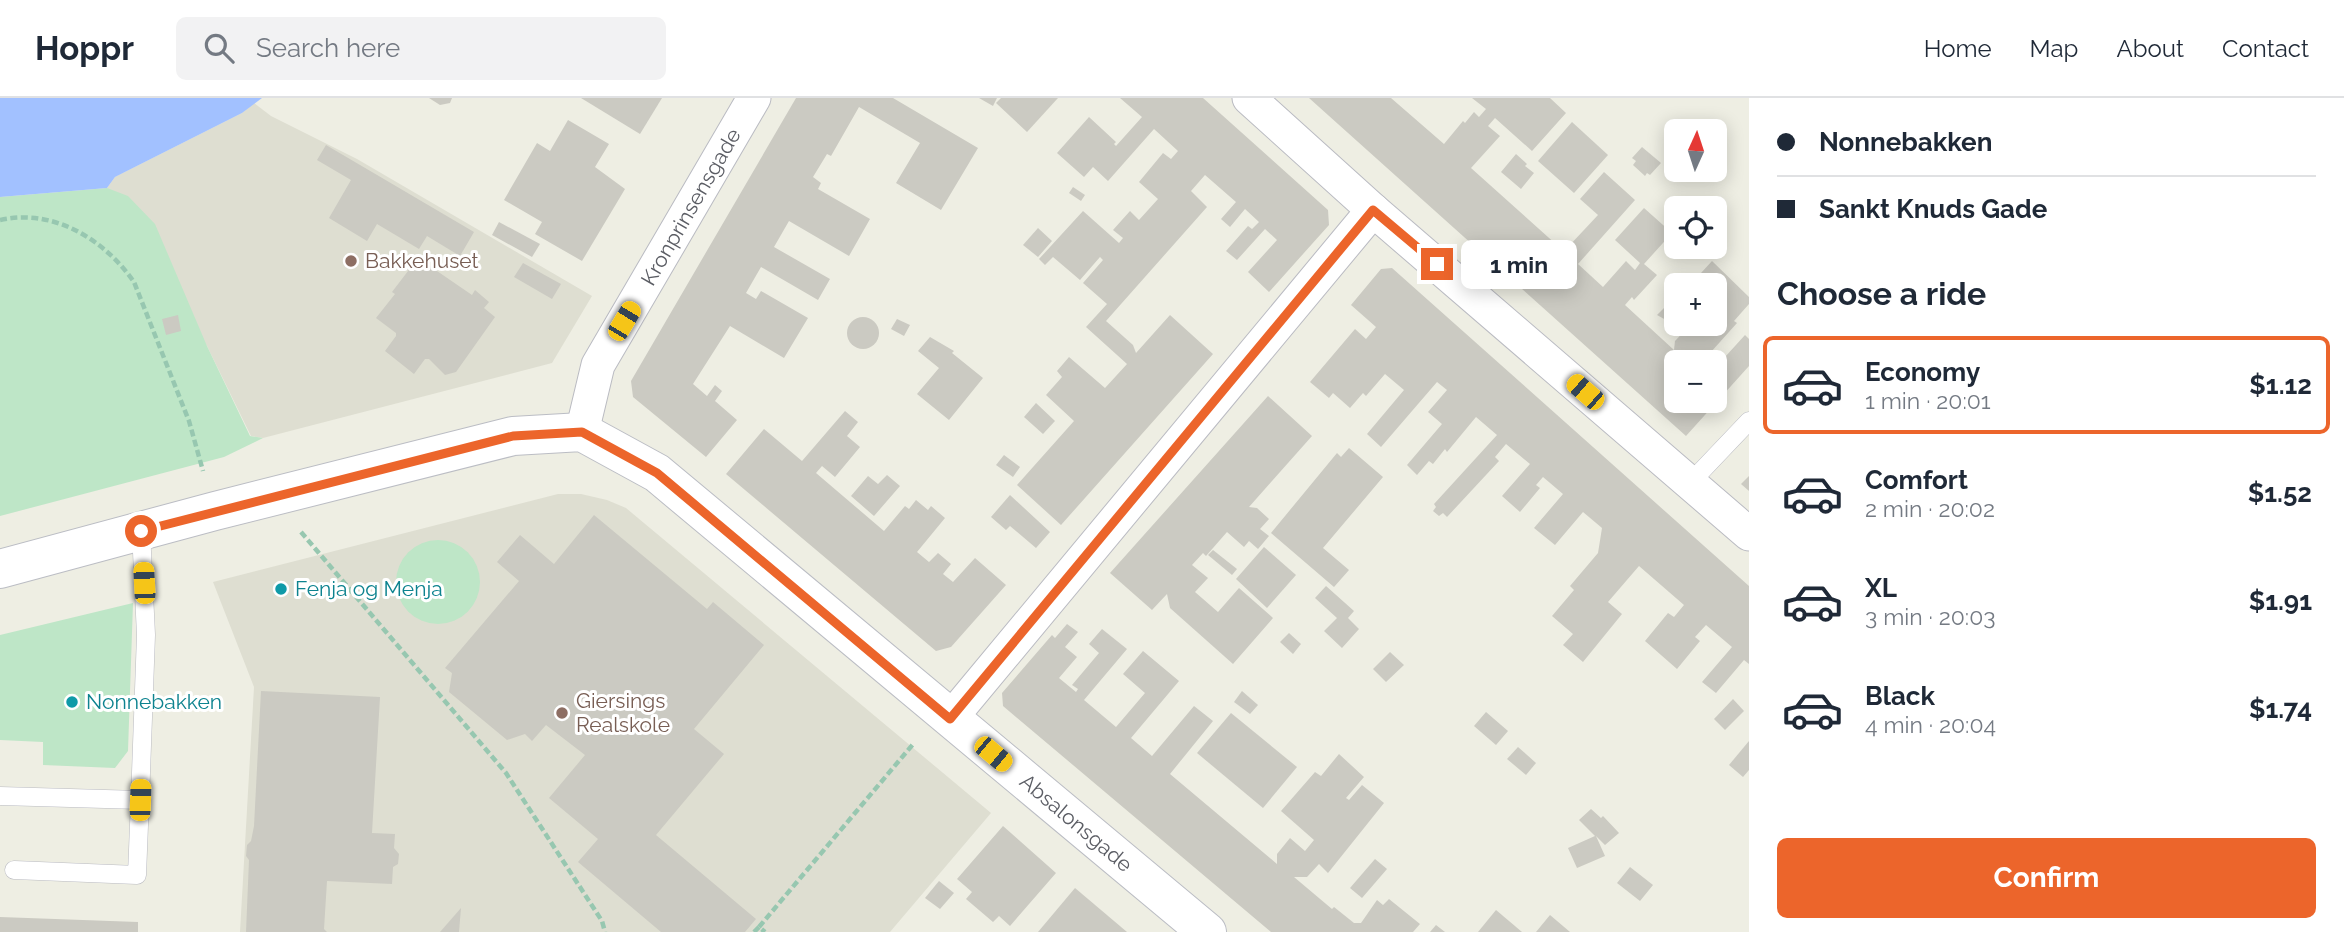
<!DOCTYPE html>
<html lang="en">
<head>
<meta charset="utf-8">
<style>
  :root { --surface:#fff; --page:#f2f2f3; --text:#1f2937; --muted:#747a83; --line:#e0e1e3; --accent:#ec652b }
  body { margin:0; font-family:Raleway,sans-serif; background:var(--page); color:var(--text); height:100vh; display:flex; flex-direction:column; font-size:26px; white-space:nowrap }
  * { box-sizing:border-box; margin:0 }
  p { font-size:23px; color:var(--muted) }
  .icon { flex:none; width:38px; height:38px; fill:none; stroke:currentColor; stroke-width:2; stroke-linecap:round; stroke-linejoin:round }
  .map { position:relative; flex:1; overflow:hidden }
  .side { display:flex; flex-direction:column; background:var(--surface); width:595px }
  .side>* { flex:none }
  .banner { display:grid; align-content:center; height:154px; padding:0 28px; background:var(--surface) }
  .needle { width:46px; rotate:3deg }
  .controls { position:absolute; left:1664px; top:21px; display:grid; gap:14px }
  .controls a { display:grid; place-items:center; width:63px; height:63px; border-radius:10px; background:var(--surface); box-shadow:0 4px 18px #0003; font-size:35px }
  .end { position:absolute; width:32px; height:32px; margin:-16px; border:9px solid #ec652b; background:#fff; box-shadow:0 0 0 4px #fff }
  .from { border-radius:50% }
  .bubble { position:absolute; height:49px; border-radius:10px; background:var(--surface); box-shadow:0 4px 18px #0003; font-size:23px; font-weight:700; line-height:49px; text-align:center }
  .car { position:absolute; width:21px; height:42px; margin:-21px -10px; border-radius:9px; box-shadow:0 0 5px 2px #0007; background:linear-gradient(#f5c518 24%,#345 0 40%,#f5c518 0 76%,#345 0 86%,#f5c518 0) }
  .banner b { display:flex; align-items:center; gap:24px; height:66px; font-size:26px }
  .banner b+b { border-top:2px solid var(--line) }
  .banner i { width:18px; height:18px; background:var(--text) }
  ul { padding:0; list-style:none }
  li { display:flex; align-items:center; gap:21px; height:98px; margin:0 14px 10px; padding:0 14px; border:4px solid transparent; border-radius:10px }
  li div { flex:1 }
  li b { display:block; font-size:26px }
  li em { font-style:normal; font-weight:700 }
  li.selected { border-color:var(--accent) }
  li>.icon { width:63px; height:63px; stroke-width:1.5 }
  h2 { padding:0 28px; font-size:32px; line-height:84px }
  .action { display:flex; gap:14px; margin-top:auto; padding:14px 28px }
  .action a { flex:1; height:80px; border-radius:10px; background:var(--accent); color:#fff; font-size:28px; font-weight:700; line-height:80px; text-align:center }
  header { display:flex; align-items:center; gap:42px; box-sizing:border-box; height:98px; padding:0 35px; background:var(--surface); border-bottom:2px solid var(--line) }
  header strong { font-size:33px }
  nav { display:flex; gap:38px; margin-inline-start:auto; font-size:24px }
  .search { width:490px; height:63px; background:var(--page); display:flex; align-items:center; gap:18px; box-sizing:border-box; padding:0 24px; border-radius:10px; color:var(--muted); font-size:26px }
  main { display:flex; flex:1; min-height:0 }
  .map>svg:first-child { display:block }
  .education { fill:#deded1 }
  .green { fill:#bee6c7 }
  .water { fill:#a2c1ff }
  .building { fill:#cbcac2 }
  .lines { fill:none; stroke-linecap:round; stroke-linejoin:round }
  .lane-casing { stroke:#babbc2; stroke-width:19 }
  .street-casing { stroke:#babbc2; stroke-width:35 }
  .secondary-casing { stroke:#bbbdc4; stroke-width:40 }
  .path { stroke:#97c7b0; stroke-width:4.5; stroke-dasharray:7 3.5; stroke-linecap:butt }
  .lane { stroke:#fff; stroke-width:18 }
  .street { stroke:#fff; stroke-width:33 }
  .secondary { stroke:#fff; stroke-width:38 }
  .route { stroke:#ec652b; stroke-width:9 }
  .education-dot { fill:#8d6e63; stroke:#fff; stroke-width:2.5 }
  .culture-dot { fill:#0f9aa8; stroke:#fff; stroke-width:2.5 }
  .labels { text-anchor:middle; stroke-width:6; stroke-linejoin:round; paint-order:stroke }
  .street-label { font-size:21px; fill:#5b5d64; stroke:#fff }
  .education-label { font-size:21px; fill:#785e54; stroke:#fff; text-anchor:start }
  .culture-label { font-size:21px; fill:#0d838f; stroke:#fff; text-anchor:start }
</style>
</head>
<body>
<header>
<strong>Hoppr</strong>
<div class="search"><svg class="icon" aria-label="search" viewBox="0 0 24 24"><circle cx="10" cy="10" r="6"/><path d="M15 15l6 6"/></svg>Search here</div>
<nav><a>Home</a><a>Map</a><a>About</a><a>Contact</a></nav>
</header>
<main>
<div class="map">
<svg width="1749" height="834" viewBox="0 0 1749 834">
  <rect width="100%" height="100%" fill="#eeeee3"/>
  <g class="education">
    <polygon points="254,5 271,18 357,61 592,198 552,265 263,340 251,338 207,248 107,90 115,79 242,15"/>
    <polygon points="558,396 581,396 607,402 626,410 991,715 890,834 240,834 254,589 213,484"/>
  </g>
  <g class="green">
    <polygon points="107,90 128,98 155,126 207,248 250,338 263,340 224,359 0,418 0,99"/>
    <circle cx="438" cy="484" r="42"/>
    <polygon points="133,505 128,653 115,670 43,667 43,644 0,642 0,537"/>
  </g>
  <polygon class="water" points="0,0 262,0 242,15 115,79 107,90 0,99"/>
  <g class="building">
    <polygon points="429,0 452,0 450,5 440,7"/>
    <polygon points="581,0 662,0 640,36"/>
    <polygon points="796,0 893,0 978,50 941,112 896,85 920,45 859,9 831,58 827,56 813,79 821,85 818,91 870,121 849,158 789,123 774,149 830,181 818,202 761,169 746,195 756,201 761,193 808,220 784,260 730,228 693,286 707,298 715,287 722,293 715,303 737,322 706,359 633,299 631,283"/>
    <polygon points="979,0 997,0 993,8"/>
    <polygon points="1001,0 1058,0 1027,34 996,5"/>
    <polygon points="1120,0 1203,0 1328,112 1329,127 1269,194 1248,174 1277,142 1265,131 1237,162 1226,153 1248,128 1252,131 1259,124 1245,111 1230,129 1221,121 1236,104 1205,77 1191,93 1207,109 1106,223 1133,247 1136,255 1170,217 1213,256 1061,427 1017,387 1074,323 1046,297 1062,279 1057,273 1069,259 1105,290 1127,266 1086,229 1107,206 1083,185 1103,162 1100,159 1080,182 1053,159 1045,167 1039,161 1083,113 1119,145 1123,140 1113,132 1130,113 1139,122 1158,101 1139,84 1163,55 1171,61 1178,53 1154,31 1108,83 1093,69 1084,79 1057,55 1089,19 1116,44 1114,46 1116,48 1142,19"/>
    <polygon points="1309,0 1391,0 1444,46 1463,23 1465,25 1474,14 1479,19 1486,11 1472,0 1550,0 1566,15 1532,53 1495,20 1488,28 1500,38 1471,70 1568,157 1568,149 1598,117 1580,101 1604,74 1635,102 1578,166 1603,189 1626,163 1635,172 1640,165 1615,142 1644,110 1672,135 1644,166 1657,177 1634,202 1632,199 1625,207 1674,252 1675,243 1691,226 1696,226 1706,234 1711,228 1708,226 1715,226 1715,187 1690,187 1712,163 1749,199 1749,206 1734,223 1737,225 1702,264 1676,264 1676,303 1715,303 1715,282 1722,277 1715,270 1745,237 1749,241 1749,268 1686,338"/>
    <polygon points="568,22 609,46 595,69 625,91 582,163 535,136 542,124 504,102 537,45 550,53"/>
    <polygon points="1572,24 1608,57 1574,95 1538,63"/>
    <polygon points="326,47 474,134 460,158 427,138 419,151 377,126 367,143 329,120 351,82 317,62"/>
    <polygon points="1642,49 1661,65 1650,77 1647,75 1645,78 1633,67 1636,63 1632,60"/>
    <polygon points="1516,56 1527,66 1525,68 1534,75 1521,91 1501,74"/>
    <polygon points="1073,89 1085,97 1081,103 1069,95"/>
    <polygon points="499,124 540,146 532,159 492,137"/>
    <polygon points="1038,130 1052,143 1038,159 1023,147"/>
    <polygon points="418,160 472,197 475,192 489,204 484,210 495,219 456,274 445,277 429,261 425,261 414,276 385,253 396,238 396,235 376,220 395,196 392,194"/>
    <polygon points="523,165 561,186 552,201 514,179"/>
    <polygon points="1392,170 1749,488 1749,566 1744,562 1716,595 1702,584 1732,549 1706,527 1695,539 1700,543 1677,571 1645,543 1668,515 1674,519 1684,507 1639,468 1608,504 1622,516 1583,564 1563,547 1573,536 1552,518 1574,492 1570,488 1598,455 1602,430 1583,414 1555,447 1534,430 1563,396 1543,379 1536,387 1540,390 1520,414 1502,398 1530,366 1506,346 1495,359 1499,363 1447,419 1443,415 1439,418 1433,413 1436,409 1434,406 1497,337 1476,319 1447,354 1445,351 1433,366 1429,363 1417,377 1407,367 1442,326 1428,314 1447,292 1437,284 1381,349 1367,336 1404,292 1385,276 1366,298 1363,295 1350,310 1333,295 1329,300 1310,284 1355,231 1366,241 1376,229 1351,207 1381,171"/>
    <polygon points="1671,203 1676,211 1666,222 1657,217"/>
    <polygon points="178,217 181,233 166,237 162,221"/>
    <circle cx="863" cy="235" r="16"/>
    <polygon points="897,221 910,227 904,238 891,231"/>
    <polygon points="930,239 954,253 952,255 983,280 949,322 917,296 939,270 918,253"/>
    <polygon points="1268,298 1312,338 1249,409 1257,410 1269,421 1260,431 1269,438 1258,451 1249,443 1244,449 1227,434 1206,458 1203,455 1192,467 1208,480 1195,494 1218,514 1239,490 1273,520 1233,566 1170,510 1167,496 1152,512 1110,475"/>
    <polygon points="1036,305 1055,323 1043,336 1024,319"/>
    <polygon points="845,313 858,324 847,338 860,349 835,379 822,368 816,375 884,433 905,408 909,411 916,402 928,412 931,408 945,420 917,454 929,464 938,455 951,466 943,476 953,484 975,460 1006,487 951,549 936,553 726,376 764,331 802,363"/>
    <polygon points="1349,350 1383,379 1323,450 1349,472 1334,489 1271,435 1337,355 1341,359"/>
    <polygon points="1004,357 1020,369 1013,379 996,367"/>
    <polygon points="887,377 900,388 874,418 851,398 868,378 878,386"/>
    <polygon points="1749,378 1749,393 1741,386"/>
    <polygon points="1010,397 1050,434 1036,450 1010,428 1006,432 991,419"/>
    <polygon points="594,417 707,511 713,504 764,547 694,631 724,656 656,737 756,821 745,834 661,834 578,764 598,741 549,700 585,657 546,627 532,643 525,636 507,642 449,594 452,575 445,570 519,483 497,464 520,437 554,466"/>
    <polygon points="1264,449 1296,477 1267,510 1236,481"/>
    <polygon points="1213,452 1237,471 1232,477 1208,457"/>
    <polygon points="1326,488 1354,513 1348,520 1359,531 1342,550 1324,533 1337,520 1315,500"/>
    <polygon points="1067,526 1078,534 1065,549 1077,559 1059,580 1076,594 1078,591 1072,587 1099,555 1089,546 1102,531 1127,551 1084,602 1116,629 1145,595 1123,576 1143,553 1179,583 1131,640 1152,658 1194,608 1213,623 1170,676 1277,766 1277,756 1290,740 1305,753 1314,742 1281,713 1315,674 1321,678 1339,656 1364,679 1346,700 1349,702 1362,687 1384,705 1328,775 1319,766 1307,779 1294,779 1332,811 1334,809 1354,825 1361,825 1377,802 1383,807 1389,801 1420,826 1413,834 1271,834 1003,608 1002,595 1052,537 1055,540"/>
    <polygon points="1289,535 1301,546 1293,556 1280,544"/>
    <polygon points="1390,554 1404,567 1386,584 1373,571"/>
    <polygon points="261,593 380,599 372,735 395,736 394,750 399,756 398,766 393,769 392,786 327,783 324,831 327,834 246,834 249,762 246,758 247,747 251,743 254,728"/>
    <polygon points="1242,593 1258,607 1250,616 1234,604"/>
    <polygon points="1733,601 1744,613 1725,632 1714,621"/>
    <polygon points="1486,614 1508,633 1496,647 1474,628"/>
    <polygon points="1231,615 1297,669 1263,710 1197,655"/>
    <polygon points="1749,643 1749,672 1743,679 1729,667"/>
    <polygon points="1518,649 1536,665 1526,677 1507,661"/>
    <polygon points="1591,711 1601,720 1603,718 1619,735 1605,747 1596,738 1605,758 1577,770 1568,750 1595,738 1579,722"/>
    <polygon points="1003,728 1056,775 1010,828 999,818 993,824 966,801 972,794 957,781"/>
    <polygon points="1375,761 1387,771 1362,800 1350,790"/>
    <polygon points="1630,769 1653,787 1640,803 1617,785"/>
    <polygon points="939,783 954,795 940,811 925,800"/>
    <polygon points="1075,790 1127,834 1038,834"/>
    <polygon points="461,810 459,834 440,834"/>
    <polygon points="1496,812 1522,834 1478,834"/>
    <polygon points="1550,817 1570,834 1536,834"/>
    <polygon points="0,819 138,824 138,834 0,834"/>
    <polygon points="1436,827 1445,834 1430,834"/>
  </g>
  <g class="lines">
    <defs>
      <g id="lane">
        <polyline points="1690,385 1749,323"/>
        <polyline points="0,698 140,702 146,537 141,433"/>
        <polyline points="14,772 137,777 140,702"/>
      </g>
      <g id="street">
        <polyline points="1249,0 1373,112 1749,436"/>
        <polyline points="582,334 598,267 754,0"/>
        <polyline points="950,621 1373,112"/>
      </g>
      <polyline id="secondary" points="0,471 215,413 513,338 582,334 657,375 1207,834"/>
    </defs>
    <use href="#lane" class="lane-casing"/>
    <use href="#street" class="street-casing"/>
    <use href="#secondary" class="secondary-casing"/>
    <g class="path">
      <path d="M0 122C53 110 104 141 134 184L189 323 203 373"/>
      <polyline points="301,434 506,675 602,823 605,834"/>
      <polyline points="759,829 914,645"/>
      <polyline points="754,834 759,829 765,834"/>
    </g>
    <use href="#lane" class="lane"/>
    <use href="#street" class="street"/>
    <use href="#secondary" class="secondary"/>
  </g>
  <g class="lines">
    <polyline class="route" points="141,433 513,338 582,334 657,375 950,621 1373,112 1437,166"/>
  </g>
  <g class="education-dot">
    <circle cx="351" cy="163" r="7"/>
    <circle cx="562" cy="615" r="7"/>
  </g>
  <g class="culture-dot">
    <circle cx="281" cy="491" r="7"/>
    <circle cx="72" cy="604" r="7"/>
  </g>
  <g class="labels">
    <g class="street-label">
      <text transform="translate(691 109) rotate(-60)" y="7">Kronprinsensgade</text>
      <text transform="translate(1076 725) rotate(40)" y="7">Absalonsgade</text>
    </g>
    <g class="education-label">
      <text x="365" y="170">Bakkehuset</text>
      <text x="576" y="610">Giersings<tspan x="576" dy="24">Realskole</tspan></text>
    </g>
    <g class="culture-label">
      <text x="295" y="498">Fenja og Menja</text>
      <text x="86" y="611">Nonnebakken</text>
    </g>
  </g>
</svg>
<div class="controls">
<a><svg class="needle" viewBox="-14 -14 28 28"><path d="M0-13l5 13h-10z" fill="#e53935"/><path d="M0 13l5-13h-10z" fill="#747a83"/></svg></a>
<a><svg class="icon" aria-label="locate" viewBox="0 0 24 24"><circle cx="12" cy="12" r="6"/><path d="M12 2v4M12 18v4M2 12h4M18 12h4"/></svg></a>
<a>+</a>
<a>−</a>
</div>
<i class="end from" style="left:141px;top:433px"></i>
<i class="end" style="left:1437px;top:166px"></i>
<div class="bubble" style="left:1461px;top:142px;width:116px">1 min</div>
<i class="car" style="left:624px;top:223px;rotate:31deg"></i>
<i class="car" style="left:1585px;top:294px;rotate:311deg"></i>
<i class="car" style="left:144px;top:485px;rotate:357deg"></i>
<i class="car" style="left:993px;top:656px;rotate:130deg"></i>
<i class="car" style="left:140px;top:702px;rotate:2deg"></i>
</div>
<section class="side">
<div class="banner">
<b><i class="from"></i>Nonnebakken</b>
<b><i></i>Sankt Knuds Gade</b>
</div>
<h2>Choose a ride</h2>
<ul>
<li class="selected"><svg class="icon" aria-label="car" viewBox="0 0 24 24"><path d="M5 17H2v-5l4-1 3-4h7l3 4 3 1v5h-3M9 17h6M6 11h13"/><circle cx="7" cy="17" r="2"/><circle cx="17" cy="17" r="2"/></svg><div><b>Economy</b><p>1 min · 20:01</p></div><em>$1.12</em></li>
<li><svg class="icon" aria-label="car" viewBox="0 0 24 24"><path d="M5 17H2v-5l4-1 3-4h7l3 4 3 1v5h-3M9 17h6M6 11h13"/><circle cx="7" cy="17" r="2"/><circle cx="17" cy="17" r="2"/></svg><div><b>Comfort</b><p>2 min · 20:02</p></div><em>$1.52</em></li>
<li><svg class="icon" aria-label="car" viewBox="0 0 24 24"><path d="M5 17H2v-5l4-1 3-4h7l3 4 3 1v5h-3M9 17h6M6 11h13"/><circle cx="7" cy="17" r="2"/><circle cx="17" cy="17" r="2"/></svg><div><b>XL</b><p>3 min · 20:03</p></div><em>$1.91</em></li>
<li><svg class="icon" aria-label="car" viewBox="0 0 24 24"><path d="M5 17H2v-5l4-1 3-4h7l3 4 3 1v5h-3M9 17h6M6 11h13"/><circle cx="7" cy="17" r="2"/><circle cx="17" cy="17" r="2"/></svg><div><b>Black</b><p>4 min · 20:04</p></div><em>$1.74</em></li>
</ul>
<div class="action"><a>Confirm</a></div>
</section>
</main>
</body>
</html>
